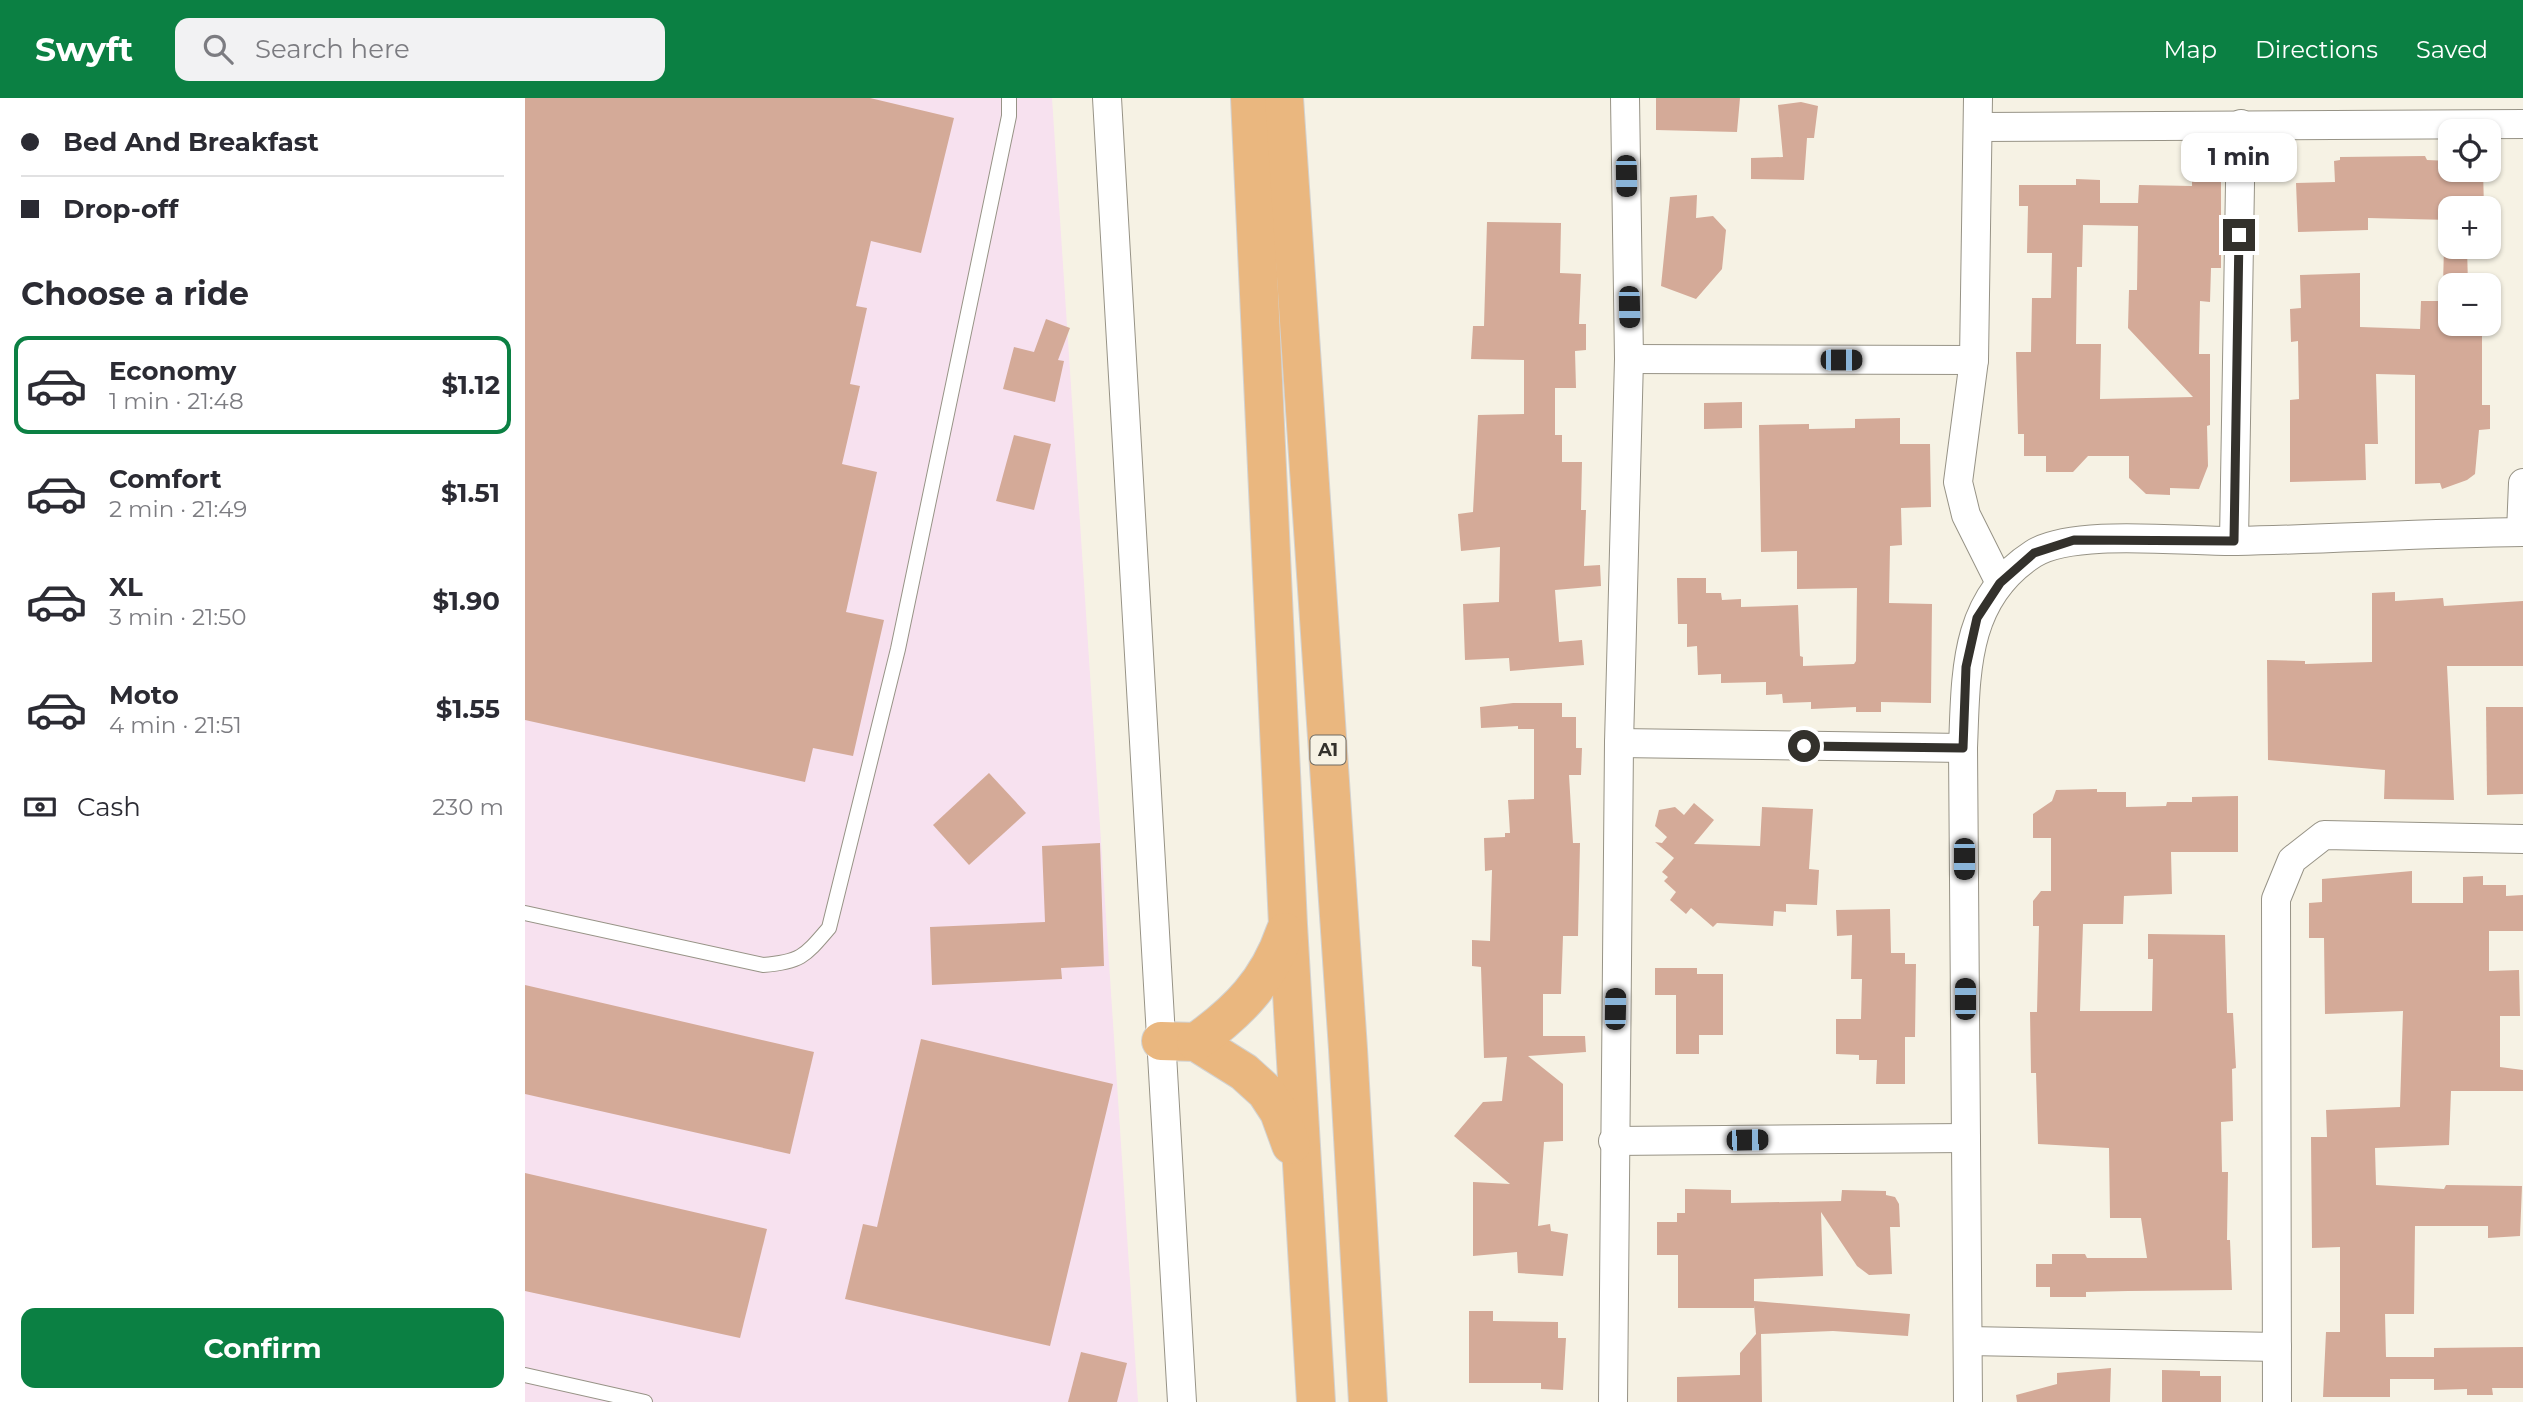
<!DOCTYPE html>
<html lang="en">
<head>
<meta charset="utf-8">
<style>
  :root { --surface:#fff; --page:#f2f2f3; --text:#2b2b33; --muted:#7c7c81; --line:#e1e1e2; --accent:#0b8043 }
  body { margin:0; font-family:Montserrat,sans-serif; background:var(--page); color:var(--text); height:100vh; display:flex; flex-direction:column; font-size:26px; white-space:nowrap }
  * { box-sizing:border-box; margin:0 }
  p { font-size:23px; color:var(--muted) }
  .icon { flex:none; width:38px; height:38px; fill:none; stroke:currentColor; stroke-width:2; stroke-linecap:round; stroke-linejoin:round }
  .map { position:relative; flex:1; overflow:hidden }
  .panel { display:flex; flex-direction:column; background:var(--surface); width:525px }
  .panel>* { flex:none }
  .guide { display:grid; align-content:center; height:154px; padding:0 21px; background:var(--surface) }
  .tools { position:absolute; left:1913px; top:21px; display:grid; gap:14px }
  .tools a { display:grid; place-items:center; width:63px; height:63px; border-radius:14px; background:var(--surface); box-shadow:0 2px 5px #0004; font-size:35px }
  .end { position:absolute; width:32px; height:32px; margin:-16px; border:9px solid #33312c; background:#fff; box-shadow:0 0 0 4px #fff }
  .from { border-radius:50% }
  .bubble { position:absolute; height:49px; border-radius:14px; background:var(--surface); box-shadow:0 2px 5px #0004; font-size:23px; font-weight:700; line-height:49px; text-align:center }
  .car { position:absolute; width:21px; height:42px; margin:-21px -10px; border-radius:9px; box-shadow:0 0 5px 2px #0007; background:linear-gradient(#222 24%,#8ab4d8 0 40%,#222 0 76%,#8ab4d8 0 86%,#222 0) }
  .guide b { display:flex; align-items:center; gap:24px; height:66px; font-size:26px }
  .guide b+b { border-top:2px solid var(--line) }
  .guide i { width:18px; height:18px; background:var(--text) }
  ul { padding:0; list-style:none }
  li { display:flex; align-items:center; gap:21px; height:98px; margin:0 14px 10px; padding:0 7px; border:4px solid transparent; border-radius:14px }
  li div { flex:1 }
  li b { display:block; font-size:26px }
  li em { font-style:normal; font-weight:700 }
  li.active { border-color:var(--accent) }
  li>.icon { width:63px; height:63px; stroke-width:1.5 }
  h2 { padding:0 21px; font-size:32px; line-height:84px }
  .pay { display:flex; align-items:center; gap:18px; height:77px; padding:0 21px; font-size:26px }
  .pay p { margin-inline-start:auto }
  .action { display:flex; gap:14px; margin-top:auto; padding:14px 21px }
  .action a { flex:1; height:80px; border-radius:14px; background:var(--accent); color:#fff; font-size:28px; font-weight:700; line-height:80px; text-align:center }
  header { display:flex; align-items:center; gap:42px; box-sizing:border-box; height:98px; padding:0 35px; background:var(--accent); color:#fff }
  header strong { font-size:33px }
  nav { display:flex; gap:38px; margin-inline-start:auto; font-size:24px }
  .search { width:490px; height:63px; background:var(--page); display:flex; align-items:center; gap:18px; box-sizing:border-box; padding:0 24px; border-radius:14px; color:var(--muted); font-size:26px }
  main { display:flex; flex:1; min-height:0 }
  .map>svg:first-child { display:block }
  .industrial { fill:#f7e1ef }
  .building { fill:#d4aa98; fill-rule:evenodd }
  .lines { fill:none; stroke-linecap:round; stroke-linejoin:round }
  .lane-casing { stroke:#979386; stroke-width:16 }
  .street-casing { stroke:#979386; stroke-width:30 }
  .highway-casing { stroke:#d2d2d1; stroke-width:40 }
  .lane { stroke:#fff; stroke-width:14 }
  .street { stroke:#fff; stroke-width:28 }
  .highway { stroke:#eab77f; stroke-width:38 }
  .route { stroke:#33312c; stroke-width:9 }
  .labels { text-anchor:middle; stroke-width:5; stroke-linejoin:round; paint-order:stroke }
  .shield { fill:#f6f2e4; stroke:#6e6b63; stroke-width:2 }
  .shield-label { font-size:18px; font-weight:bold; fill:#33312c }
</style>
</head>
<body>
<header>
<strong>Swyft</strong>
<div class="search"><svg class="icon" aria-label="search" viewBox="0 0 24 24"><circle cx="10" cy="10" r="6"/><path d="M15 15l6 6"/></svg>Search here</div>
<nav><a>Map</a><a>Directions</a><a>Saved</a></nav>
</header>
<main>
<section class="panel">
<div class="guide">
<b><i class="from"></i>Bed And Breakfast</b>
<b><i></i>Drop-off</b>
</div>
<h2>Choose a ride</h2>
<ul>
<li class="active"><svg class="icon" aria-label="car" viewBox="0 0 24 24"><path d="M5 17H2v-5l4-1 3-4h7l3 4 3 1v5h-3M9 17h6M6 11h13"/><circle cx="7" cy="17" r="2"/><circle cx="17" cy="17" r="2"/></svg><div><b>Economy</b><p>1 min · 21:48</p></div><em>$1.12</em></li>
<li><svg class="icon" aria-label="car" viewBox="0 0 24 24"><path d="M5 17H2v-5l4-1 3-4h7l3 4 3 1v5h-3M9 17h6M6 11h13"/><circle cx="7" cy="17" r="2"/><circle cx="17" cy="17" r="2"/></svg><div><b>Comfort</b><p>2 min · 21:49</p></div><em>$1.51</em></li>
<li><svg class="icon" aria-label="car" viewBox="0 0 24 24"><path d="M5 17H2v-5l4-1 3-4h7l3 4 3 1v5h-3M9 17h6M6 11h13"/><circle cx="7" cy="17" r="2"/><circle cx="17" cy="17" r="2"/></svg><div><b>XL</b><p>3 min · 21:50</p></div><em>$1.90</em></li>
<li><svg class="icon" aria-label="car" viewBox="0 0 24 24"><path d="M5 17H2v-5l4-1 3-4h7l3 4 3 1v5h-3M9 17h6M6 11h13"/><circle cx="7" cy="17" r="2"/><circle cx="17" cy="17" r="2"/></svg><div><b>Moto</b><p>4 min · 21:51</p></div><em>$1.55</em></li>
</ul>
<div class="pay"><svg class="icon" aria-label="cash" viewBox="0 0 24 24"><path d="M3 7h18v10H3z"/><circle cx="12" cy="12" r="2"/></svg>Cash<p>230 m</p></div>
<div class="action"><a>Confirm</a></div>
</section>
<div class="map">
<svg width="1998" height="1304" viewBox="0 0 1998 1304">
  <rect width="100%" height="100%" fill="#f6f2e4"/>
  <polygon class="industrial" points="0,0 527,0 613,1304 0,1304"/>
  <g class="building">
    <polygon points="0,0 345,0 429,20 396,155 346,143 331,208 342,210 325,286 335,288 317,366 352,374 321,514 359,522 328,658 288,650 280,684 0,622"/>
    <polygon points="1131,0 1215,0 1212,34 1131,32"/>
    <polygon points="1276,4 1293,8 1289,40 1282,40 1279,82 1226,81 1226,60 1258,59 1253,7"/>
    <polygon points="1900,58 1902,62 1925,63 1925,72 1958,72 1959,110 1925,110 1925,122 1843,120 1843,132 1773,134 1771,85 1810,84 1809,63 1815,62 1815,59"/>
    <path d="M1551 81 1575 82V105H1613L1614 87 1667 88V82L1696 83V170H1686L1685 204 1675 203 1674 256H1685V327L1682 328 1683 368 1674 391 1645 390V397L1621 396 1604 380V358H1563L1548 374H1521V358H1499V336H1493L1491 254H1506L1507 200H1526L1527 155H1502L1503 108H1494V87H1551ZM1558 127 1613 128 1612 192H1604L1603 230 1668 299 1575 301 1576 246H1551L1552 169H1557Z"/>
    <polygon points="1172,97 1171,120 1188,118 1201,132 1197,171 1171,201 1136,188 1145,99"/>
    <polygon points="962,124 1036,125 1035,175 1056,176 1054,226 1061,226 1061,252 1050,253 1051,290 1030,290 1030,337 1037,337 1037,364 1057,364 1056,412 1061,412 1059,468 1075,467 1076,488 1030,492 1034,544 1057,542 1059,567 985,573 984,560 940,562 938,506 974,504 975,449 936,453 933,416 948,414 953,317 999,316 999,262 946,261 948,228 959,228"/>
    <polygon points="1919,149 1942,149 1943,187 1918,187"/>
    <polygon points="1835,175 1835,229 1895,231 1896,203 1925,203 1925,226 1957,226 1957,307 1965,307 1965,331 1954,332 1950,376 1942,382 1917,391 1915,385 1890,386 1890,277 1851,276 1853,346 1840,346 1841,382 1765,384 1765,302 1774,301 1773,243 1766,244 1765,211 1776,210 1775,177"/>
    <polygon points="521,221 545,230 533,262 539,263 530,304 478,291 489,249 509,254"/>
    <polygon points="1217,304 1217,330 1179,331 1179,305"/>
    <polygon points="1375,320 1375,346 1405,346 1406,409 1376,410 1377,447 1365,448 1364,505 1407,506 1406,605 1356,604 1356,614 1331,614 1331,609 1286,611 1286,604 1258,605 1257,596 1241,597 1241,584 1196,585 1196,576 1173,577 1172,548 1162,549 1162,526 1153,526 1152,480 1181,480 1181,495 1196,495 1197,502 1216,501 1216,509 1273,507 1275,558 1278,559 1278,568 1329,566 1331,563 1332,490 1272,491 1272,453 1236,454 1234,327 1284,326 1284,331 1330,330 1330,321"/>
    <polygon points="489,337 526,346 509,412 471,403"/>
    <polygon points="1870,494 1870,503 1918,500 1919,508 1998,503 1998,568 1922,568 1929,702 1859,701 1860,672 1743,662 1742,562 1780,563 1780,566 1847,564 1847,495"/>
    <polygon points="988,605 1037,605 1037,619 1051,619 1051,650 1057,650 1056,677 1044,677 1048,745 1055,745 1053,838 1038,838 1036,896 1018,896 1018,938 1060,938 1061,954 1003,958 1038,986 1038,1043 1019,1044 1013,1128 1025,1126 1026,1133 1043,1136 1038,1178 993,1175 992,1154 948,1158 948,1084 985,1086 929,1038 958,1004 977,1003 982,959 959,960 956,869 947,868 947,842 965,843 967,772 960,773 959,740 980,739 980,735 985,735 983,702 1009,701 1009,631 993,631 993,628 956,630 955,609"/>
    <polygon points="1961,609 1998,609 1998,696 1962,697"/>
    <polygon points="464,675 501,715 444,767 408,727"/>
    <polygon points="1572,691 1572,694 1601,694 1601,709 1641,708 1642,704 1667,704 1667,699 1713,698 1713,754 1646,754 1647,796 1599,798 1598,826 1558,826 1555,913 1627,913 1628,861 1623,861 1623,836 1700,837 1702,915 1708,915 1711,970 1707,971 1708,1023 1696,1024 1697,1074 1703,1074 1702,1142 1705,1142 1707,1192 1603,1193 1561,1194 1561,1199 1525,1199 1525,1189 1511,1189 1511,1166 1527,1166 1527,1156 1560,1156 1562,1160 1622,1160 1616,1120 1585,1120 1584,1050 1513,1046 1511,975 1506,975 1505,914 1512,914 1514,828 1508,828 1508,803 1516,793 1526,793 1526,740 1508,740 1508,716 1527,703 1531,692"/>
    <polygon points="1169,705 1189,722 1169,746 1235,748 1237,709 1288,711 1284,771 1294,772 1292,807 1261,806 1261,814 1249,813 1248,828 1192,825 1188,829 1166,810 1161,816 1145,802 1151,794 1139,783 1143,779 1137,774 1149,760 1130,744 1137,745 1142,739 1130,728 1134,712 1150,709 1159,717"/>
    <polygon points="575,745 579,868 536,870 537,881 407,887 405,829 520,824 517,748"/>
    <polygon points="1887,773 1887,805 1938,805 1938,779 1958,778 1958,787 1981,787 1981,798 1998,797 1998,833 1964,833 1964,873 1994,872 1995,918 1975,918 1975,969 1998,972 1998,993 1926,993 1924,1047 1850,1050 1851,1087 1919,1091 1921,1087 1997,1088 1995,1138 1963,1140 1963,1128 1890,1128 1889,1216 1860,1216 1861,1259 1909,1259 1909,1250 1998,1249 1998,1290 1967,1290 1968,1297 1942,1297 1942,1291 1909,1292 1909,1281 1865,1281 1865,1299 1798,1299 1801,1234 1815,1234 1815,1149 1787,1150 1786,1039 1802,1039 1801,1012 1875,1009 1878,913 1800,916 1799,840 1784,840 1784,805 1797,804 1797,781"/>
    <polygon points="1365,811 1366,855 1380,855 1380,866 1391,866 1390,939 1380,939 1380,986 1351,986 1352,962 1334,962 1334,957 1311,956 1311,921 1336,921 1337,881 1326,881 1327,837 1312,838 1311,812"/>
    <polygon points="1130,870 1172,870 1172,876 1198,876 1198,937 1174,937 1174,956 1151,956 1151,897 1130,897"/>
    <polygon points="0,887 289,954 265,1056 0,996"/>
    <polygon points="396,941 588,986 525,1248 320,1201 338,1126 352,1129"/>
    <polygon points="0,1075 242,1131 215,1240 0,1193"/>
    <polygon points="1160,1091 1206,1092 1206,1105 1316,1103 1317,1092 1361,1093 1361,1097 1370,1099 1374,1106 1375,1129 1365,1129 1367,1176 1344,1177 1332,1168 1296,1114 1298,1178 1229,1181 1229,1203 1385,1216 1383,1238 1308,1233 1236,1236 1237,1304 1152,1304 1152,1279 1215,1277 1215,1255 1231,1236 1229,1207 1229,1210 1153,1210 1153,1157 1132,1157 1132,1124 1152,1124 1152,1115 1160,1115"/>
    <polygon points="944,1213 968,1213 968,1223 1033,1224 1033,1240 1041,1240 1038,1292 1016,1291 1016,1285 944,1285"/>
    <polygon points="556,1254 602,1265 592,1304 543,1304"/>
    <polygon points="1586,1270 1585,1304 1492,1304 1491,1297 1532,1286 1532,1275"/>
    <polygon points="1637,1272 1675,1273 1675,1278 1696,1278 1696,1304 1637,1304"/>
  </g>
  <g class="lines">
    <defs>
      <g id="lane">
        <path d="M0 815 238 867C276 864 280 858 304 830L373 551 484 18V0"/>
        <polyline points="0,1277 120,1304"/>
      </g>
      <g id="street">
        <polyline points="582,0 657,1304"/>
        <polyline points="1453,0 1449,262 1433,384 1441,417 1475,485"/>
        <polyline points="1453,29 1998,26"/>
        <polyline points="1104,261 1449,262"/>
        <polyline points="1996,434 1998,385"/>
        <polyline points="1709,443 1716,26"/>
        <polyline points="1094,645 1438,650"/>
        <polyline points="1088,1043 1441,1040"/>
        <polyline points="1443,1243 1752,1249"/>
        <polyline points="1088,1304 1094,645 1104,261 1100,0"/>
        <path d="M1443 1304 1438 650C1441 576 1438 501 1508 456 1548 430 1662 444 1712 443 1808 441 1903 435 1998 434"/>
        <polyline points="1752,1304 1751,801 1767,762 1799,737 1998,741"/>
      </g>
      <g id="highway">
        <polyline points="725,0 763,827 791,1304"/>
        <polyline points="759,0 823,951 843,1304"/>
        <polyline points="636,943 671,944 719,974 741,994 754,1014 766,1047"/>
        <path d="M671 944C713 914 743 884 760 834"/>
      </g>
    </defs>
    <use href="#lane" class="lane-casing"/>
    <use href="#street" class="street-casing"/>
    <use href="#highway" class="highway-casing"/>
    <use href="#lane" class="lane"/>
    <use href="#street" class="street"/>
    <use href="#highway" class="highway"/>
  </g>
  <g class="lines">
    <polyline class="route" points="1279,648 1438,650 1441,569 1452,520 1475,485 1509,455 1549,442 1709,443 1714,137"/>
  </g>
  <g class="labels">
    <rect class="shield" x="785.5" y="637.5" width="35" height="29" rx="5"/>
    <g class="shield-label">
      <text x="803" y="658">A1</text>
    </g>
  </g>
</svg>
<div class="tools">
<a><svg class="icon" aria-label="locate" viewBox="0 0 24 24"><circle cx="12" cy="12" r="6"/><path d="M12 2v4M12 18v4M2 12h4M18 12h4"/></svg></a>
<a>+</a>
<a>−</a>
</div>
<i class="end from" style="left:1279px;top:648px"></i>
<i class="end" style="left:1714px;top:137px"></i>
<div class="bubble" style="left:1656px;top:35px;width:116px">1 min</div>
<i class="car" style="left:1101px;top:78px;rotate:179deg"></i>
<i class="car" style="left:1104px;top:209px;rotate:179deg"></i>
<i class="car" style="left:1316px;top:262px;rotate:90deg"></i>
<i class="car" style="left:1439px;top:761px;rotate:180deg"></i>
<i class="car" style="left:1440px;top:901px;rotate:0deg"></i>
<i class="car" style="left:1090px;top:911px;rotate:1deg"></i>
<i class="car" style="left:1222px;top:1042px;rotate:89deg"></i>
</div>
</main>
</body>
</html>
